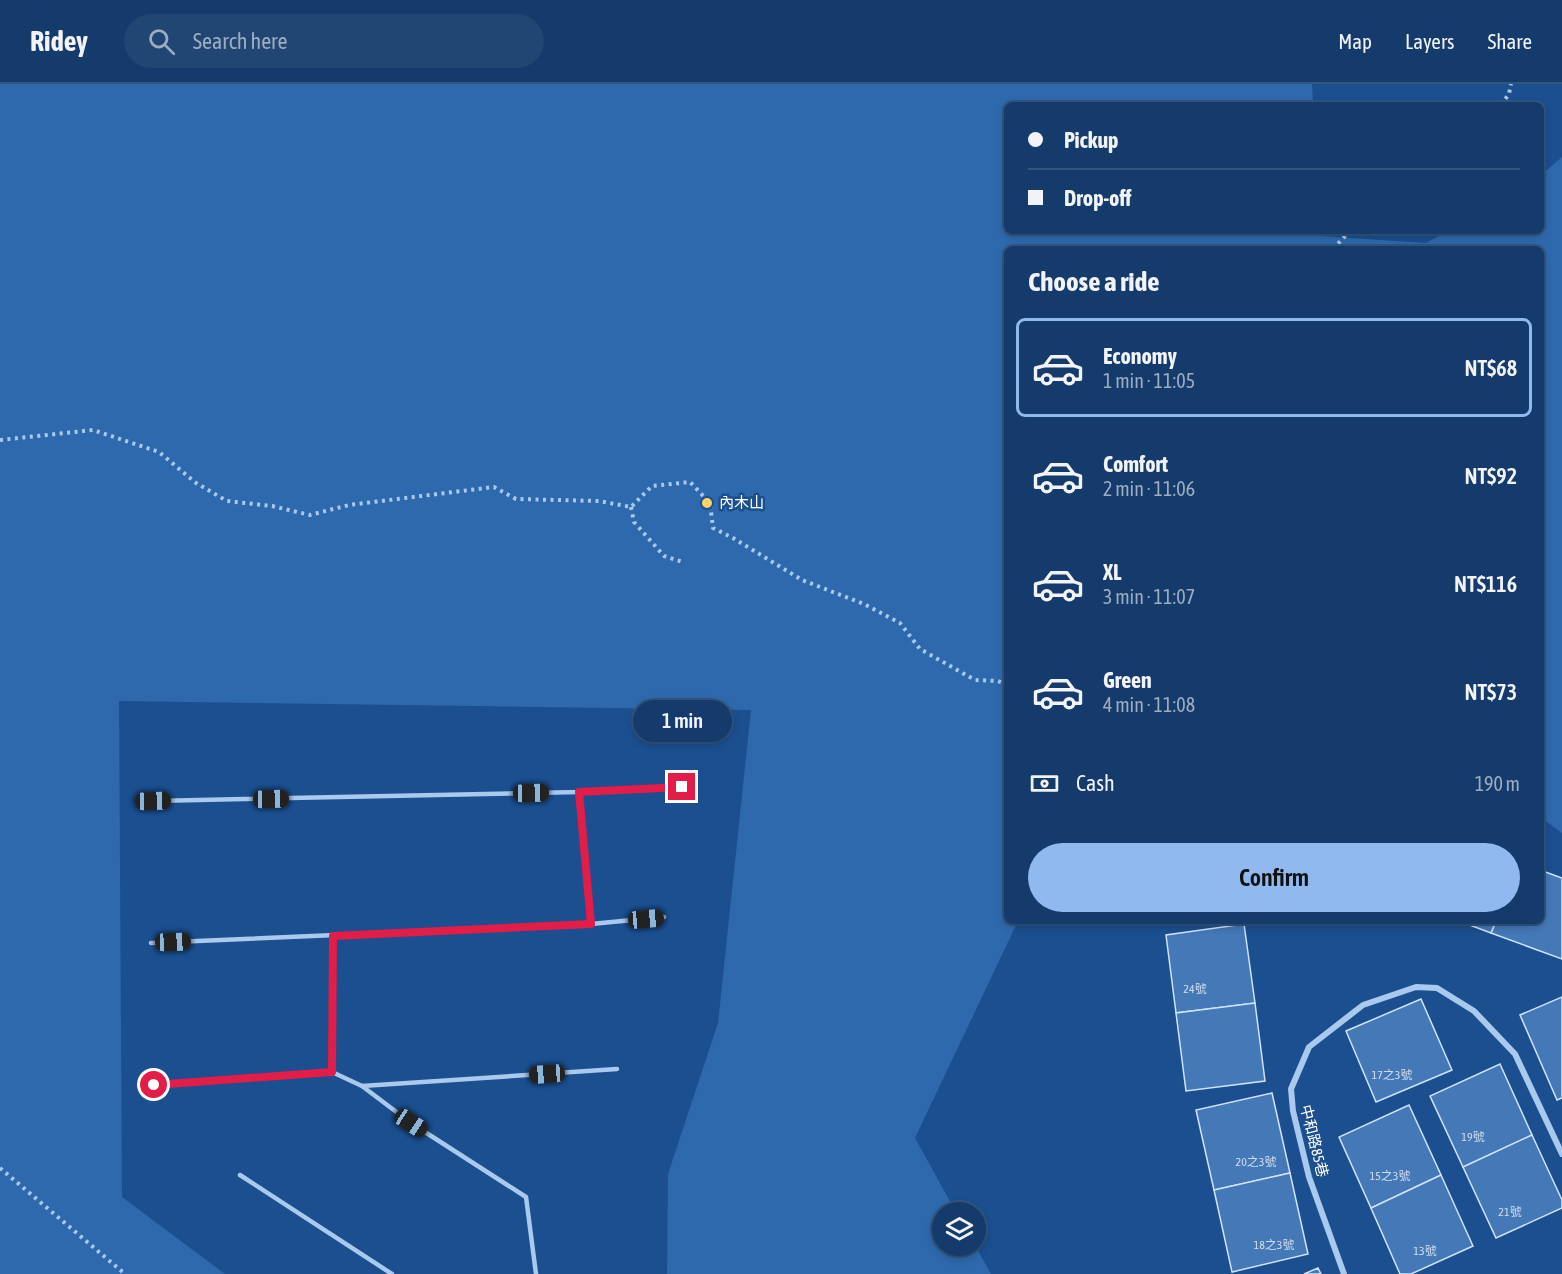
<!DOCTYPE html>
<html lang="en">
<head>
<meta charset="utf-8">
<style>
  :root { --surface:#143b6b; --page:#214673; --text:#f1f3f6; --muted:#9dadc1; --line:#33557e; --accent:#90b9f0 }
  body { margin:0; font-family:"Asap Condensed","Noto Sans TC",sans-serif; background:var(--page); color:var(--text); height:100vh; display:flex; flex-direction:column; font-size:22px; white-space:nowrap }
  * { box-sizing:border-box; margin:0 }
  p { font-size:20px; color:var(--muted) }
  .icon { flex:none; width:33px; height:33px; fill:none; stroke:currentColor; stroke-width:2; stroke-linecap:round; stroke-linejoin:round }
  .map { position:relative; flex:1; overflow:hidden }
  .sheet { position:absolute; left:1004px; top:162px; width:540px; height:678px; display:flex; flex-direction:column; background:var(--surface); border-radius:9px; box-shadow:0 3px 9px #0003,0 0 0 2px var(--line) }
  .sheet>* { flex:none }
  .top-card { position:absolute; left:1004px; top:18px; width:540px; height:132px; border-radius:9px; box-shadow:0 3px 9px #0003,0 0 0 2px var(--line); display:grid; align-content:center; height:132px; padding:0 24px; background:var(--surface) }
  .tools { position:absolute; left:932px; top:1118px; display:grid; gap:12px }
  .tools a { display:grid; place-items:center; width:54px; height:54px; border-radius:50%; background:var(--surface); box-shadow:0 3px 9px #0003,0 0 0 2px var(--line); font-size:30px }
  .end { position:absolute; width:27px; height:27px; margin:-14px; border:8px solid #e11d48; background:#fff; box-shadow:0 0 0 3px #fff }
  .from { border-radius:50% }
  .bubble { position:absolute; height:42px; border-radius:21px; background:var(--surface); box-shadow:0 3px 9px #0003,0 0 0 2px var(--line); font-size:20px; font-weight:600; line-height:42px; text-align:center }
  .car { position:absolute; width:18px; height:36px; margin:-18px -9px; border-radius:8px; box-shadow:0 0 4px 2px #0007; background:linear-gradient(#222 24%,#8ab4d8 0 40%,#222 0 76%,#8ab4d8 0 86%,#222 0) }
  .top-card b { display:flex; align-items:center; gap:21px; height:57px; font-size:22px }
  .top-card b+b { border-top:2px solid var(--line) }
  .top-card i { width:15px; height:15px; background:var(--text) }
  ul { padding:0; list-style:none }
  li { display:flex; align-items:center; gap:18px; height:99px; margin:0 12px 9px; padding:0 12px; border:3px solid transparent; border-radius:9px }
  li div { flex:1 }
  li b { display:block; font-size:22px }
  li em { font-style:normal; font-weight:600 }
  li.current { border-color:var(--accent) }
  li>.icon { width:54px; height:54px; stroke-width:1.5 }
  h2 { padding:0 24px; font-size:27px; line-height:72px }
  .pay { display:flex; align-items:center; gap:15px; height:66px; padding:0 24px; font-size:22px }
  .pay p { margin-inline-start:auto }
  .action { display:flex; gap:12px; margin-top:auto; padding:12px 24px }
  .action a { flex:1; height:69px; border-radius:36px; background:var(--accent); color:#111; font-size:24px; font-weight:600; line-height:69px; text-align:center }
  header { display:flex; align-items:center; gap:36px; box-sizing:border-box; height:84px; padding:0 30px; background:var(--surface); border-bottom:2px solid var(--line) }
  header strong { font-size:28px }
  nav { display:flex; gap:33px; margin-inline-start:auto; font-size:21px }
  .search { width:420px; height:54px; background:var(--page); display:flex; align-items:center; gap:15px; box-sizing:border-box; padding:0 21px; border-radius:33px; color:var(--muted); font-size:22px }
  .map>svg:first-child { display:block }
  .green { fill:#2e69ad }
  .building { fill:#4478b7; stroke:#cfe3fa; stroke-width:1.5 }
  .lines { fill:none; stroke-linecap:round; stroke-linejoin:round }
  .path { stroke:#a9c9ee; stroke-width:4; stroke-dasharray:3 4.5; stroke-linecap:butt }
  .lane { stroke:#a9c9ee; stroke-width:4.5 }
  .street { stroke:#a9c9ee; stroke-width:6 }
  .route { stroke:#e11d48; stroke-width:8 }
  .poi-dot { fill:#ffd166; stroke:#1b4f8f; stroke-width:2 }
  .labels { text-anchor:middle; stroke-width:5; stroke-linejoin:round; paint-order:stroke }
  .number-label { font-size:12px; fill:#d0dded }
  .poi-label { font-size:15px; fill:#fff; stroke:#1b4f8f; text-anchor:start }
  .street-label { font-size:15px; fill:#fff; stroke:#1b4f8f }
</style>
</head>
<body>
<header>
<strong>Ridey</strong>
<div class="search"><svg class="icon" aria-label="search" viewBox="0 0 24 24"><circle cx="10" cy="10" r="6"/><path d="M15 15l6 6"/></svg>Search here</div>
<nav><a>Map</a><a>Layers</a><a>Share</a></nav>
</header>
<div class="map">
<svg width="1562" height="1190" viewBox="0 0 1562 1190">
  <rect width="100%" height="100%" fill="#1b4f8f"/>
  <polygon class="green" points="0,0 1312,0 1313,21 1006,21 1006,147 1320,147 1320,152 1426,159 1448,147 1540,147 1541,91 1562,73 1562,749 1540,733 1540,165 1006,165 1006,837 1018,837 915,1054 956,1128 942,1128 942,1161 975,1161 991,1190 667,1190 668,1090 718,939 751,626 119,617 122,1113 225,1190 0,1190"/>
  <g class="building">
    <polygon points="1540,786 1562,794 1562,875 1491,849 1496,837 1540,837"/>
    <polygon points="1459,837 1496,837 1491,849"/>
    <polygon points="1244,840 1255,919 1176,929 1166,851"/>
    <polygon points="1562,913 1562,1014 1557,1016 1520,931"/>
    <polygon points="1421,915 1452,986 1376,1018 1346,947"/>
    <polygon points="1255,919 1265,997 1186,1007 1176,929"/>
    <polygon points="1500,980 1532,1051 1463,1083 1430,1012"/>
    <polygon points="1272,1009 1290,1089 1214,1106 1196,1026"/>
    <polygon points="1409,1021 1441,1091 1371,1124 1339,1053"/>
    <polygon points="1532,1051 1562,1116 1562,1124 1496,1154 1463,1083"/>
    <polygon points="1290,1089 1308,1170 1232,1188 1214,1106"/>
    <polygon points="1441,1091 1473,1162 1411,1190 1400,1190 1371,1124"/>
    <polygon points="1318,1184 1321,1190 1304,1190"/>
  </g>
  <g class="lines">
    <g class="path">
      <polyline points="1501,21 1509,10 1511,0"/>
      <polyline points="1333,165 1348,149 1355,147"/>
      <polyline points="0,356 93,346 159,368 196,399 227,417 272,422 310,431 349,421 494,403 516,415 599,417 631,423 652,402 690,398 710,419 713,444 733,454 802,496 864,520 900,539 920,565 975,596 998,597 1006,600"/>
      <polyline points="631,423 634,438 664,472 683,478"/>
      <polyline points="0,1084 125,1190"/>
    </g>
    <g class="lane">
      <polyline points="579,708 591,840"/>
      <polyline points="153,717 579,708 682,703"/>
      <polyline points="151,859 591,840 664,833"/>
      <polyline points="332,988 333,852"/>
      <polyline points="154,1001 332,988 362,1002 617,985"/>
      <polyline points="362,1002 411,1039 526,1113 536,1190"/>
      <polyline points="240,1091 392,1190"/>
    </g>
    <polyline class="street" points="1344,1190 1309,1093 1293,1027 1291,1005 1309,963 1363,921 1416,903 1437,904 1474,927 1515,970 1562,1070"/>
  </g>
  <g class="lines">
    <polyline class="route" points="154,1001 332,988 333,852 591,840 579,708 682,703"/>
  </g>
  <circle class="poi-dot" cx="707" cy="419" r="6"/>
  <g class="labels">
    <g class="number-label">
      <text x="1195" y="909">24號</text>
      <text x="1392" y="995">17之3號</text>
      <text x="1473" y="1057">19號</text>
      <text x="1256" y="1082">20之3號</text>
      <text x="1390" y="1096">15之3號</text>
      <text x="1510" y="1132">21號</text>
      <text x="1274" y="1165">18之3號</text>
      <text x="1425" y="1171">13號</text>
    </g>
    <g class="poi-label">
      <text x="719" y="424">內木山</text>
    </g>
    <g class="street-label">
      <text transform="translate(1314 1057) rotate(76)" y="5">中和路85巷</text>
    </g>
  </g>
</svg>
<div class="tools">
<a><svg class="icon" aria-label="layers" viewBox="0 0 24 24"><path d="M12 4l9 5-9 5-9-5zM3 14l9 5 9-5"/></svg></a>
</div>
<i class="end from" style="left:154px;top:1001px"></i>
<i class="end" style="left:682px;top:703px"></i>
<div class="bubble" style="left:633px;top:616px;width:99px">1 min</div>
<i class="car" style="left:531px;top:709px;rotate:89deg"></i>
<i class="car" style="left:271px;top:715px;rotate:89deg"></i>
<i class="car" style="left:153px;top:717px;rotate:89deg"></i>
<i class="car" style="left:646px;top:835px;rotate:85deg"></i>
<i class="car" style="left:173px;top:858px;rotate:88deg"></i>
<i class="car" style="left:547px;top:990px;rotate:266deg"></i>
<i class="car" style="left:411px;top:1039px;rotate:123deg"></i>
<div class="top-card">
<b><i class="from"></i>Pickup</b>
<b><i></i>Drop-off</b>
</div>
<section class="sheet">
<h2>Choose a ride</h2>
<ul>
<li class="current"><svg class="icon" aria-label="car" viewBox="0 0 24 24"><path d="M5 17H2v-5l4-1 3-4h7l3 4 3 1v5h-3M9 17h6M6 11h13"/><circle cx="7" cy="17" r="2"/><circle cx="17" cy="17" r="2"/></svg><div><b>Economy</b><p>1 min · 11:05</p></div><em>NT$68</em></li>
<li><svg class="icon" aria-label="car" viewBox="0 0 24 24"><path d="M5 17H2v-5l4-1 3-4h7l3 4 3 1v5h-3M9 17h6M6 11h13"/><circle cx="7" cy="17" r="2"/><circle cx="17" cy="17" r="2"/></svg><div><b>Comfort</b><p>2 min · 11:06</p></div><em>NT$92</em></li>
<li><svg class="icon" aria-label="car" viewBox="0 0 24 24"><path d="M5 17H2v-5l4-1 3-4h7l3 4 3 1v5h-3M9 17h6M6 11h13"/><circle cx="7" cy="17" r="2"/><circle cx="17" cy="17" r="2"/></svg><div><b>XL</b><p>3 min · 11:07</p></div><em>NT$116</em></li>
<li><svg class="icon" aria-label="car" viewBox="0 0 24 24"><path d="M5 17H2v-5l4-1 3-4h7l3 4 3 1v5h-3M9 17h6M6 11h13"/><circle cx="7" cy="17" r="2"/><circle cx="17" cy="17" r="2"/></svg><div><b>Green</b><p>4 min · 11:08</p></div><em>NT$73</em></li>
</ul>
<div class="pay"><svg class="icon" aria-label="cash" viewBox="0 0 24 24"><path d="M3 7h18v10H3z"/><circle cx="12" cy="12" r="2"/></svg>Cash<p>190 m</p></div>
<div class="action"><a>Confirm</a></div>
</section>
</div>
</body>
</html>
